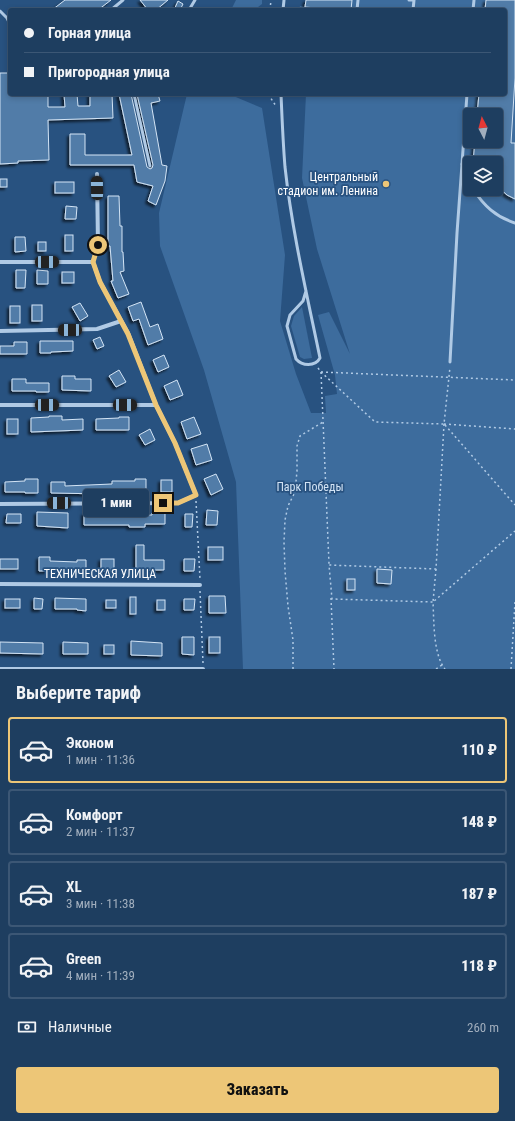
<!DOCTYPE html>
<html lang="ru">
<head>
<meta charset="utf-8">
<style>
  :root { --surface:#1e3e60; --page:#2b4969; --text:#f1f3f6; --muted:#a1aebd; --line:#3c5775; --accent:#edc677 }
  body { margin:0; font-family:"Roboto Condensed",sans-serif; background:var(--page); color:var(--text); height:100vh; display:flex; flex-direction:column; font-size:15px; white-space:nowrap }
  * { box-sizing:border-box; margin:0 }
  p { font-size:13px; color:var(--muted) }
  .icon { flex:none; width:22px; height:22px; fill:none; stroke:currentColor; stroke-width:2; stroke-linecap:round; stroke-linejoin:round }
  .map { position:relative; height:669px; overflow:hidden }
  .sheet { display:flex; flex-direction:column; background:var(--surface); flex:1 }
  .sheet>* { flex:none }
  .hud { position:absolute; left:8px; top:8px; width:499px; height:88px; border-radius:4px; box-shadow:0 2px 6px #0003,0 0 0 1px var(--line); display:grid; align-content:center; height:88px; padding:0 16px; background:var(--surface) }
  .needle { width:26px; rotate:354deg }
  .controls { position:absolute; left:463px; top:108px; display:grid; gap:8px }
  .controls a { display:grid; place-items:center; width:40px; height:40px; border-radius:4px; background:var(--surface); box-shadow:0 2px 6px #0003,0 0 0 1px var(--line); font-size:20px }
  .end { position:absolute; width:18px; height:18px; margin:-9px; border:5px solid #edc677; background:#111; box-shadow:0 0 0 2px #111 }
  .from { border-radius:50% }
  .bubble { position:absolute; height:28px; border-radius:4px; background:var(--surface); box-shadow:0 2px 6px #0003,0 0 0 1px var(--line); font-size:13px; font-weight:800; line-height:28px; text-align:center }
  .car { position:absolute; width:12px; height:24px; margin:-12px -6px; border-radius:5px; box-shadow:0 0 3px 1px #0007; background:linear-gradient(#222 24%,#8ab4d8 0 40%,#222 0 76%,#8ab4d8 0 86%,#222 0) }
  .hud b { display:flex; align-items:center; gap:14px; height:38px; font-size:15px }
  .hud b+b { border-top:1px solid var(--line) }
  .hud i { width:10px; height:10px; background:var(--text) }
  ul { padding:0; list-style:none }
  li { display:flex; align-items:center; gap:12px; height:66px; margin:0 8px 6px; padding:0 8px; border:2px solid var(--line); border-radius:4px }
  li div { flex:1 }
  li b { display:block; font-size:15px }
  li em { font-style:normal; font-weight:800 }
  li.selected { border-color:var(--accent) }
  li>.icon { width:36px; height:36px; stroke-width:1.5 }
  h2 { padding:0 16px; font-size:18px; line-height:48px }
  .pay { display:flex; align-items:center; gap:10px; height:44px; padding:0 16px; font-size:15px }
  .pay p { margin-inline-start:auto }
  .primary-button { display:flex; gap:8px; margin-top:auto; padding:8px 16px }
  .primary-button a { flex:1; height:46px; border-radius:4px; background:var(--accent); color:#111; font-size:16px; font-weight:800; line-height:46px; text-align:center }
  .map>svg:first-child { display:block }
  .green { fill:#3d6c9d; fill-rule:evenodd }
  .building { fill:#517ca8; stroke:#d3e4f5; filter:url(#shadow) }
  .lines { fill:none; stroke-linecap:round; stroke-linejoin:round }
  .path { stroke:#b0cae5; stroke-width:1.5; stroke-dasharray:2 3; stroke-linecap:butt }
  .lane { stroke:#b0cae5; stroke-width:3 }
  .street { stroke:#b0cae5; stroke-width:4 }
  .route { stroke:#edc677; stroke-width:5 }
  .poi-dot { fill:#edc677; stroke:#285280; stroke-width:1.5 }
  .labels { text-anchor:middle; stroke-width:3.5; stroke-linejoin:round; paint-order:stroke }
  .poi-label { font-size:12px; fill:#fff; stroke:#285280; text-anchor:end }
  .park-label { font-size:12px; fill:#d3e4f5; stroke:#285280 }
  .street-label { font-size:12px; fill:#fff; stroke:#285280 }
</style>
</head>
<body>
<div class="map">
<svg width="515" height="669" viewBox="0 0 515 669">
  <defs>
    <filter id="shadow"><feDropShadow dx="-2.5" dy="2.5" stdDeviation="1" flood-color="#0009"/></filter>
  </defs>
  <rect width="100%" height="100%" fill="#285280"/>
  <g class="green">
    <polygon points="236,0 262,0 262,4 254,10 231,10"/>
    <path d="M306 0H515V669H243L236 482 204 370 160 246 159 213 187 94H231V95L262 108 285 255 280 321 296 374 311 413H326L325 396 337 394 335 375 318 315 329 312 350 354 317 249 302 178 306 94H505V10H299L300 6H305ZM470 115H496V141H470ZM470 163H496V189H470Z"/>
    <polygon points="302,307 312,358 304,359 300,357 291,326 294,316"/>
  </g>
  <g class="building">
    <polygon points="65,0 111,0 98,10 52,10"/>
    <polygon points="140,0 168,0 156,10 148,10"/>
    <polygon points="306,0 352,0 351,10 327,10 327,9 305,7"/>
    <polygon points="486,0 515,0 515,78 511,143 515,143 515,199 507,195 496,185 496,163 473,162 475,141 496,141 496,115 477,115 479,94 505,94 505,10 485,10"/>
    <polygon points="178,1 183,4 180,10 174,10"/>
    <polygon points="0,73 10,73 10,94 48,94 48,107 65,107 64,94 77,94 78,106 90,106 90,94 112,94 113,118 48,120 49,160 18,161 18,163 0,164"/>
    <polygon points="119,94 131,94 147,167 150,169 152,168 153,165 137,94 158,94 160,101 151,103 162,165 167,166 165,181 156,205 148,201 153,186 137,182 134,165 70,165 70,134 85,134 85,155 132,155"/>
    <rect x="0" y="179" width="7" height="8"/>
    <rect x="55" y="182" width="19" height="11"/>
    <polygon points="108,196 119,196 120,226 122,226 122,252 123,252 124,271 120,272 129,294 118,298 111,281 113,281 110,246 108,246"/>
    <polygon points="66,206 77,207 76,219 65,219"/>
    <rect x="65" y="235" width="8" height="16"/>
    <polygon points="15,237 25,237 26,251 15,252"/>
    <rect x="38" y="242" width="8" height="9"/>
    <polygon points="16,270 26,270 25,288 16,288"/>
    <polygon points="37,270 48,271 48,284 37,284"/>
    <rect x="62" y="272" width="12" height="11"/>
    <polygon points="141,302 150,327 158,324 163,339 148,345 139,319 133,321 128,307"/>
    <polygon points="80,303 88,316 80,321 72,307"/>
    <rect x="32" y="305" width="10" height="16"/>
    <rect x="10" y="306" width="10" height="17"/>
    <polygon points="100,337 104,346 97,349 93,340"/>
    <polygon points="40,341 73,341 73,351 51,352 51,353 40,353"/>
    <polygon points="14,342 27,342 27,354 0,354 0,346 14,346"/>
    <polygon points="164,355 169,367 158,372 153,360"/>
    <polygon points="119,370 126,382 116,387 109,376"/>
    <polygon points="62,376 75,376 75,379 91,379 91,391 62,390"/>
    <polygon points="12,379 26,379 26,383 49,383 49,392 36,392 36,391 12,391"/>
    <polygon points="177,380 183,395 170,400 164,386"/>
    <polygon points="49,416 62,416 62,420 83,419 83,430 31,432 31,418 49,417"/>
    <polygon points="119,417 129,417 129,430 96,430 96,419 119,418"/>
    <polygon points="194,417 201,434 187,439 181,422"/>
    <rect x="7" y="419" width="11" height="15"/>
    <polygon points="150,429 155,440 145,445 139,435"/>
    <polygon points="207,444 212,460 196,465 191,449"/>
    <polygon points="216,474 223,489 211,495 204,479"/>
    <polygon points="25,479 38,479 38,493 25,493 25,492 5,492 5,482 25,481"/>
    <polygon points="135,479 146,479 146,491 106,492 106,494 51,493 51,482 65,482 65,486 112,484 112,481 135,481"/>
    <rect x="161" y="480" width="11" height="12"/>
    <polygon points="207,510 218,511 217,525 206,525"/>
    <polygon points="37,512 68,513 68,528 37,526"/>
    <polygon points="84,513 121,513 121,515 152,515 152,513 165,513 165,524 145,524 145,527 129,527 129,525 84,525"/>
    <polygon points="7,514 21,514 21,523 6,523"/>
    <polygon points="185,514 193,514 192,527 185,527"/>
    <polygon points="136,545 144,545 144,560 164,560 164,570 136,570"/>
    <rect x="208" y="547" width="15" height="13"/>
    <polygon points="39,557 50,557 50,561 77,562 77,560 86,560 86,570 39,571"/>
    <rect x="0" y="559" width="18" height="10"/>
    <rect x="101" y="559" width="13" height="12"/>
    <polygon points="184,559 195,559 194,571 184,571"/>
    <polygon points="377,569 392,570 391,584 377,583"/>
    <rect x="347" y="579" width="8" height="11"/>
    <polygon points="209,596 225,596 226,613 209,613"/>
    <rect x="130" y="597" width="6" height="17"/>
    <polygon points="34,598 43,599 42,609 34,609"/>
    <polygon points="55,598 86,599 86,611 77,610 77,609 55,609"/>
    <rect x="5" y="599" width="15" height="9"/>
    <polygon points="184,599 195,599 194,610 184,610"/>
    <rect x="106" y="600" width="10" height="8"/>
    <rect x="157" y="600" width="8" height="10"/>
    <polygon points="182,637 194,637 194,655 182,654"/>
    <rect x="209" y="637" width="11" height="16"/>
    <polygon points="131,641 162,643 162,656 131,655"/>
    <polygon points="0,642 43,643 43,654 0,653"/>
    <polygon points="63,642 88,643 88,654 63,654"/>
    <rect x="104" y="645" width="10" height="9"/>
  </g>
  <g class="lines">
    <g class="path">
      <polyline points="270,10 271,0"/>
      <polyline points="270,94 270,97 276,106"/>
      <polyline points="318,368 321,372 375,422 444,424 450,367"/>
      <polyline points="321,372 329,564"/>
      <polyline points="321,372 515,380"/>
      <path d="M444 424 436 569 329 565 332 599 433 602C434 621 433 654 445 669"/>
      <polyline points="444,424 515,429"/>
      <polyline points="445,425 515,505"/>
      <polyline points="196,501 200,579"/>
      <polyline points="436,569 433,602 515,531"/>
      <polyline points="200,591 203,663"/>
      <polyline points="331,598 334,669"/>
      <polyline points="293,669 293,640 288,606 285,571 284,542 285,520 288,506 295,492 297,471 297,446 300,436 323,422"/>
      <polyline points="436,669 442,665"/>
      <polyline points="511,669 515,602"/>
    </g>
    <g class="lane">
      <polyline points="409,0 414,0 413,10"/>
      <polyline points="111,10 123,0"/>
      <polyline points="189,10 195,0"/>
      <polyline points="283,10 284,0"/>
      <polyline points="357,10 358,0"/>
      <polyline points="473,10 474,0"/>
      <polyline points="0,11 7,18 10,24"/>
      <polyline points="134,94 150,166"/>
      <path d="M281 94C282 118 283 143 285 167 292 231 307 295 320 358 315 367 302 366 296 359L287 326 290 315 303 301 306 291"/>
      <polyline points="467,94 462,164 468,182 470,185"/>
      <path d="M473 189C484 206 496 217 515 223"/>
      <polyline points="450,362 457,233 462,164"/>
    </g>
    <g class="street">
      <polyline points="0,262 93,262"/>
      <polyline points="0,331 97,329 121,321"/>
      <polyline points="0,405 156,405"/>
      <polyline points="0,504 178,503 196,495 175,443 156,405 128,333 100,282 93,262 98,245 97,174"/>
      <polyline points="0,584 200,585"/>
      <polyline points="0,669 203,669"/>
    </g>
  </g>
  <g class="lines">
    <polyline class="route" points="98,245 93,262 100,282 128,334 156,405 175,443 196,495 178,503 163,503"/>
  </g>
  <circle class="poi-dot" cx="386" cy="184" r="4"/>
  <g class="labels">
    <g class="poi-label">
      <text x="378" y="181">Центральный<tspan x="378" dy="14">стадион им. Ленина</tspan></text>
    </g>
    <g class="park-label">
      <text x="310" y="491">Парк Победы</text>
    </g>
    <g class="street-label">
      <text x="100" y="578">ТЕХНИЧЕСКАЯ УЛИЦА</text>
    </g>
  </g>
</svg>
<div class="controls">
<a><svg class="needle" viewBox="-14 -14 28 28"><path d="M0-13l5 13h-10z" fill="#e53935"/><path d="M0 13l5-13h-10z" fill="#a1aebd"/></svg></a>
<a><svg class="icon" aria-label="layers" viewBox="0 0 24 24"><path d="M12 4l9 5-9 5-9-5zM3 14l9 5 9-5"/></svg></a>
</div>
<i class="end from" style="left:98px;top:245px"></i>
<i class="end" style="left:163px;top:503px"></i>
<div class="bubble" style="left:83px;top:489px;width:66px">1 мин</div>
<i class="car" style="left:97px;top:188px;rotate:359deg"></i>
<i class="car" style="left:47px;top:262px;rotate:90deg"></i>
<i class="car" style="left:70px;top:330px;rotate:269deg"></i>
<i class="car" style="left:47px;top:405px;rotate:90deg"></i>
<i class="car" style="left:125px;top:405px;rotate:90deg"></i>
<i class="car" style="left:59px;top:503px;rotate:270deg"></i>
<div class="hud">
<b><i class="from"></i>Горная улица</b>
<b><i></i>Пригородная улица</b>
</div>
</div>
<section class="sheet">
<h2>Выберите тариф</h2>
<ul>
<li class="selected"><svg class="icon" aria-label="car" viewBox="0 0 24 24"><path d="M5 17H2v-5l4-1 3-4h7l3 4 3 1v5h-3M9 17h6M6 11h13"/><circle cx="7" cy="17" r="2"/><circle cx="17" cy="17" r="2"/></svg><div><b>Эконом</b><p>1 мин · 11:36</p></div><em>110 ₽</em></li>
<li><svg class="icon" aria-label="car" viewBox="0 0 24 24"><path d="M5 17H2v-5l4-1 3-4h7l3 4 3 1v5h-3M9 17h6M6 11h13"/><circle cx="7" cy="17" r="2"/><circle cx="17" cy="17" r="2"/></svg><div><b>Комфорт</b><p>2 мин · 11:37</p></div><em>148 ₽</em></li>
<li><svg class="icon" aria-label="car" viewBox="0 0 24 24"><path d="M5 17H2v-5l4-1 3-4h7l3 4 3 1v5h-3M9 17h6M6 11h13"/><circle cx="7" cy="17" r="2"/><circle cx="17" cy="17" r="2"/></svg><div><b>XL</b><p>3 мин · 11:38</p></div><em>187 ₽</em></li>
<li><svg class="icon" aria-label="car" viewBox="0 0 24 24"><path d="M5 17H2v-5l4-1 3-4h7l3 4 3 1v5h-3M9 17h6M6 11h13"/><circle cx="7" cy="17" r="2"/><circle cx="17" cy="17" r="2"/></svg><div><b>Green</b><p>4 мин · 11:39</p></div><em>118 ₽</em></li>
</ul>
<div class="pay"><svg class="icon" aria-label="cash" viewBox="0 0 24 24"><path d="M3 7h18v10H3z"/><circle cx="12" cy="12" r="2"/></svg>Наличные<p>260 m</p></div>
<div class="primary-button"><a>Заказать</a></div>
</section>
</body>
</html>
